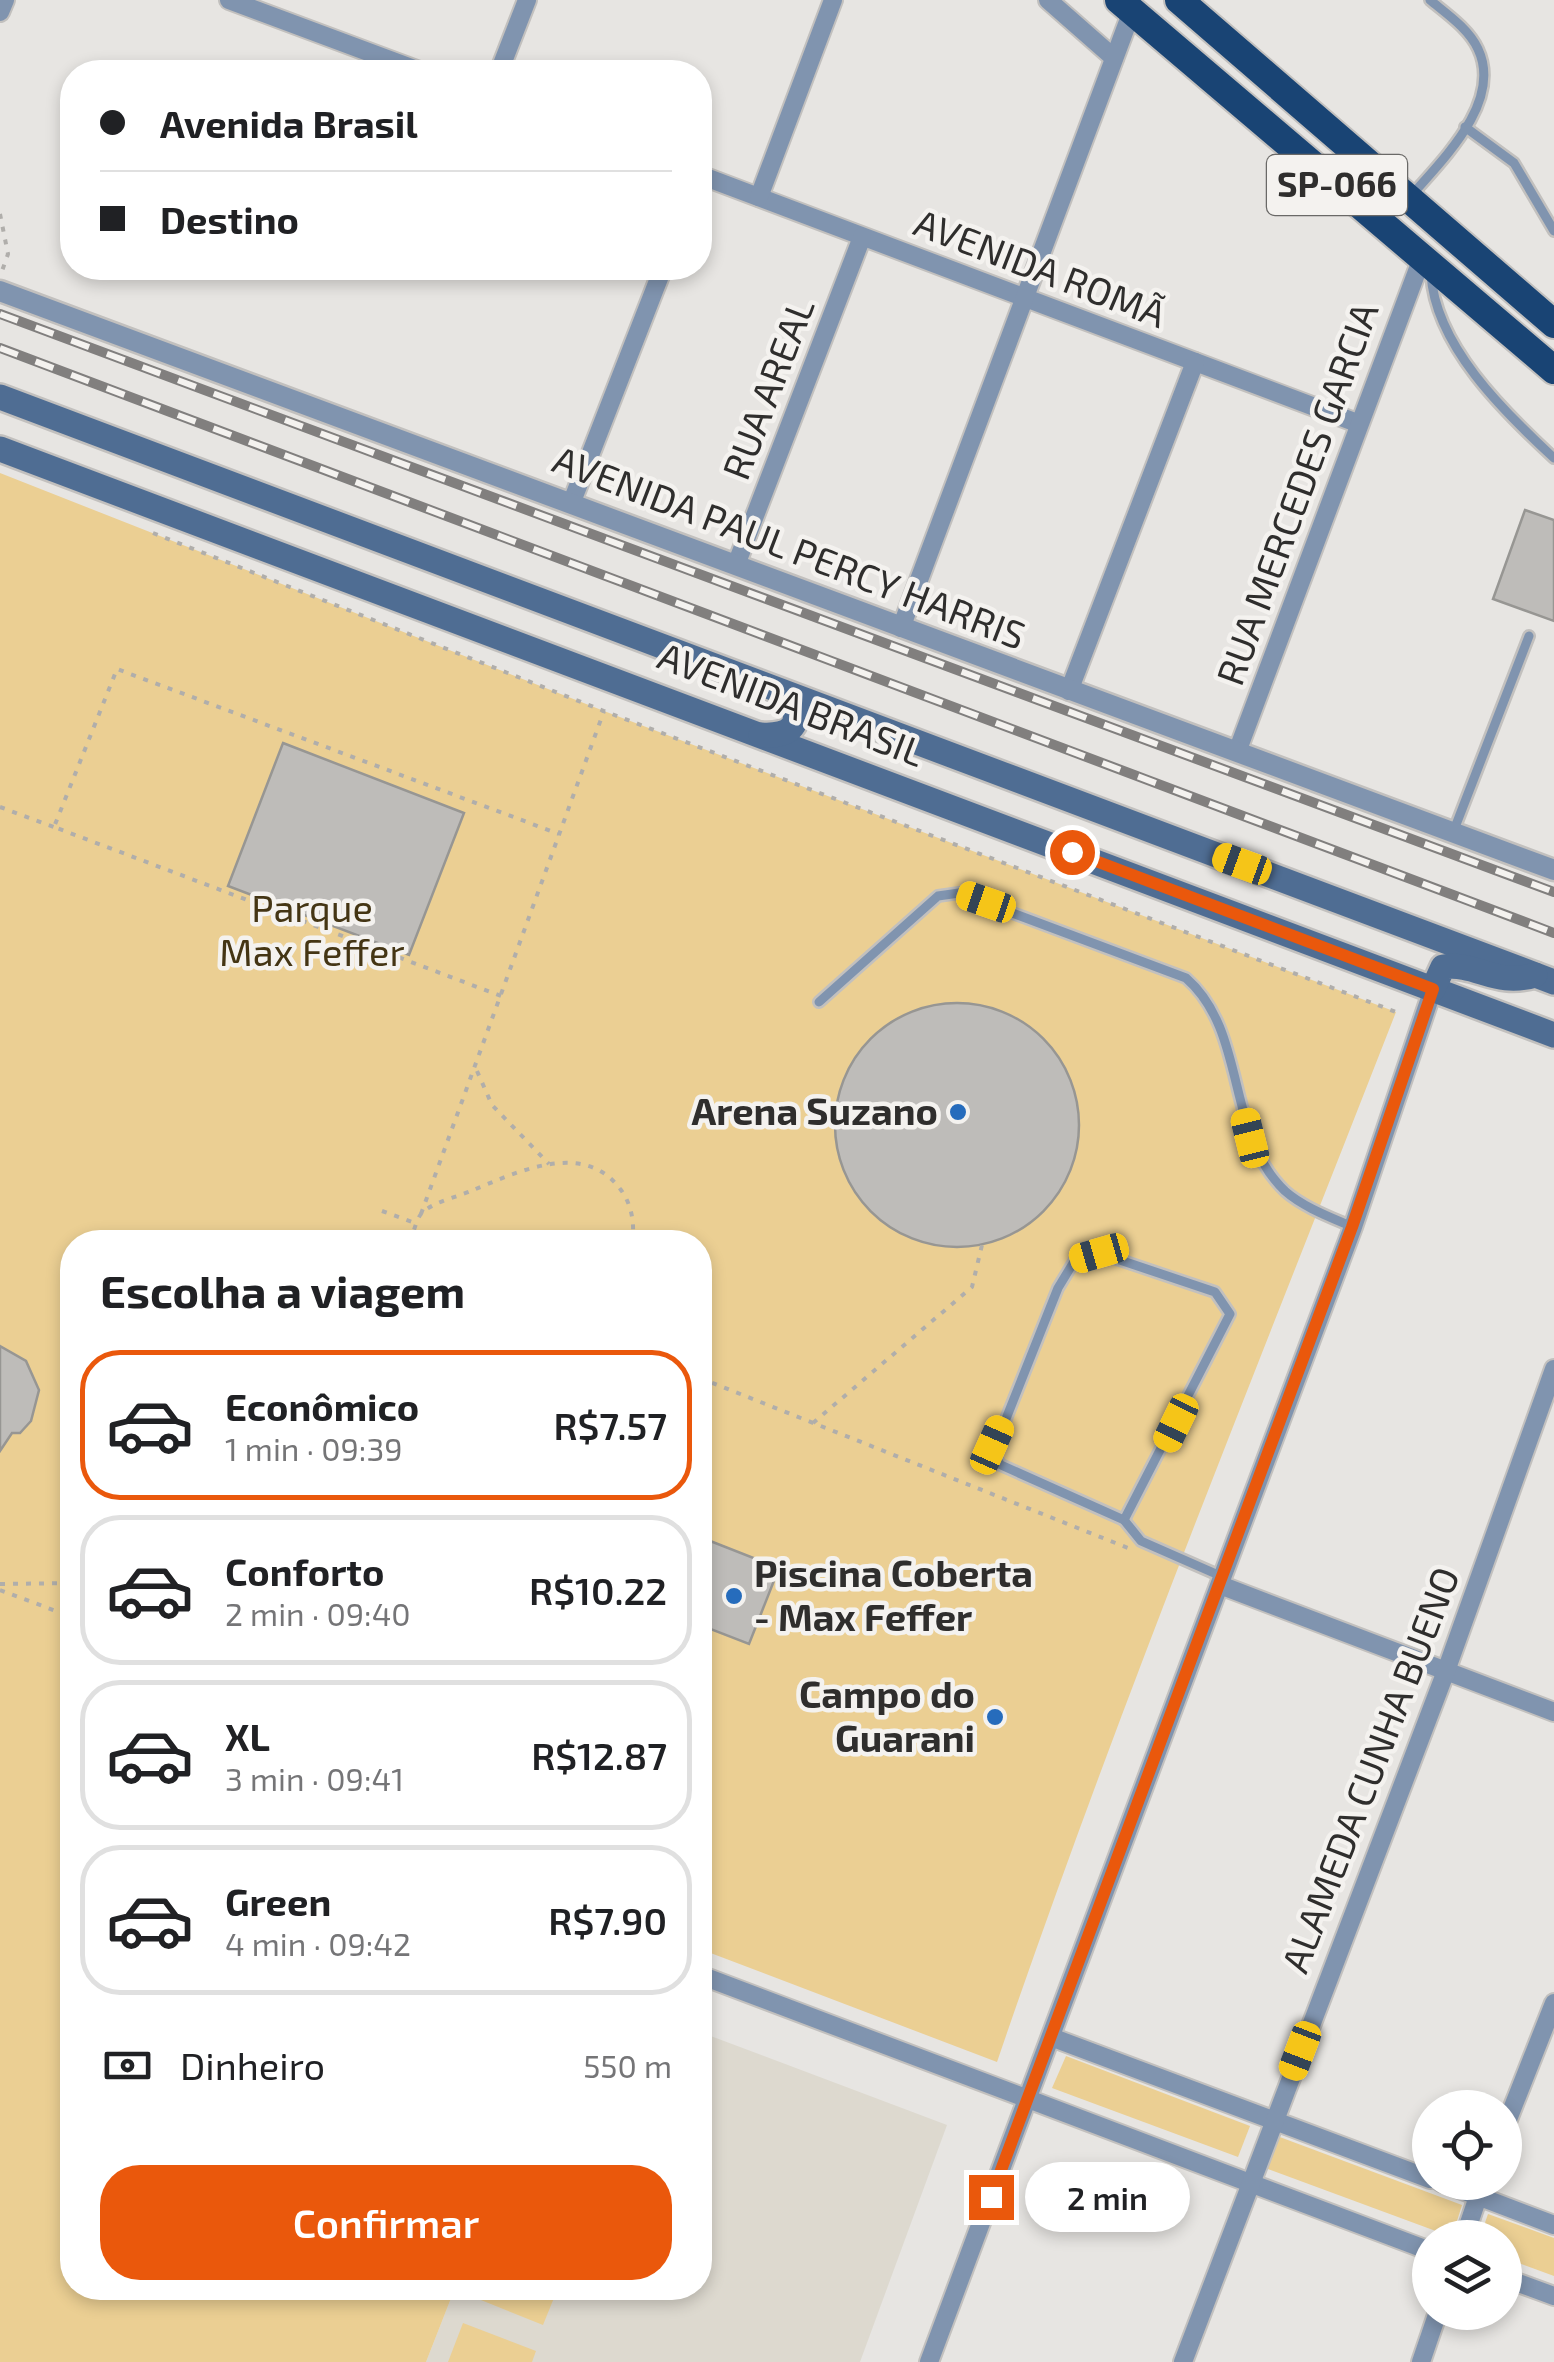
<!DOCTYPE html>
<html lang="pt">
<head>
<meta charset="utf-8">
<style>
  :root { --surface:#fff; --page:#f2f2f2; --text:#202124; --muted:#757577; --line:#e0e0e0; --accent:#ea580c }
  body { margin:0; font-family:"Exo 2",sans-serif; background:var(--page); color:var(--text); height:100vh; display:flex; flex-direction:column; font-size:38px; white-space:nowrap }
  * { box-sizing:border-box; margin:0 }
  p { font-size:32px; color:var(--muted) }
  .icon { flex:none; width:55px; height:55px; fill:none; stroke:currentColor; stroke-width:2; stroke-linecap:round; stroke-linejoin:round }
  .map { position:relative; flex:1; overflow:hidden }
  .drawer { position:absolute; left:60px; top:1230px; width:652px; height:1070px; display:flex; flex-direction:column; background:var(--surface); border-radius:40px; box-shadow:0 5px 15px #0003 }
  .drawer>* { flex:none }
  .banner { position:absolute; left:60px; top:60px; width:652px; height:220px; border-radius:40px; box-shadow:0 5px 15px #0003; display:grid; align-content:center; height:220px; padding:0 40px; background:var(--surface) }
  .buttons { position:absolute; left:1412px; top:2090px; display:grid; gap:20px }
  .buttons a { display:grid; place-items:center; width:110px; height:110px; border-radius:50%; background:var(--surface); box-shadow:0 5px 15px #0003; font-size:50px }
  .end { position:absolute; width:45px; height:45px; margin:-22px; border:12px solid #ea580c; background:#fff; box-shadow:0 0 0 5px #fff }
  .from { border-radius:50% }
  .bubble { position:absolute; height:70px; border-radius:35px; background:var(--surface); box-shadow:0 5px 15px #0003; font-size:32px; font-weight:600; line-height:70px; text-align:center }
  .car { position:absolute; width:30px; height:60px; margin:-30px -15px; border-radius:12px; box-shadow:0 0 8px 2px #0007; background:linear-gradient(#f5c518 24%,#345 0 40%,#f5c518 0 76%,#345 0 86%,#f5c518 0) }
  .banner b { display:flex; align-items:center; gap:35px; height:95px; font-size:38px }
  .banner b+b { border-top:2px solid var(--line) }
  .banner i { width:25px; height:25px; background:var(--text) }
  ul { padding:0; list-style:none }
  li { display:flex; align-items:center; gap:30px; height:150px; margin:0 20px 15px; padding:0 20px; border:5px solid var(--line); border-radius:40px }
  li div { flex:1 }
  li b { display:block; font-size:38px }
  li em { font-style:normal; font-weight:600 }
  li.current { border-color:var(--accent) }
  li>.icon { width:90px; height:90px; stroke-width:1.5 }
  h2 { padding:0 40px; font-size:45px; line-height:120px }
  .pay { display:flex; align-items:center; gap:25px; height:110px; padding:0 40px; font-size:38px }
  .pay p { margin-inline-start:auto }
  .button { display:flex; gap:20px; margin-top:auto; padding:20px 40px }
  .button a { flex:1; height:115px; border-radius:40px; background:var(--accent); color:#fff; font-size:40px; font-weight:600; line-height:115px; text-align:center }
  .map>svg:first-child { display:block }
  .built { fill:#ddd9cf }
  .green { fill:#ebcf93 }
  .building { fill:#bebcb9; stroke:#979693; stroke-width:2.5 }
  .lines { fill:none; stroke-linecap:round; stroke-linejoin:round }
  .service-casing { stroke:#c2c0be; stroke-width:14 }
  .minor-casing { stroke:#c2c0be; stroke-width:22 }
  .tertiary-casing { stroke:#c2c0be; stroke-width:25 }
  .secondary-casing { stroke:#c2c0be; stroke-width:30 }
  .trunk-casing { stroke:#c2c0be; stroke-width:32 }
  .path { stroke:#b0aeab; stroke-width:4; stroke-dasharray:5 8; stroke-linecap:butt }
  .service { stroke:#8094af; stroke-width:9 }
  .minor { stroke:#8094af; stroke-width:18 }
  .tertiary { stroke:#8094af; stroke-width:20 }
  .secondary { stroke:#4f6d93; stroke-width:25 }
  .trunk { stroke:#194474; stroke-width:28 }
  .rail-casing { stroke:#817f7e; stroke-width:10 }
  .rail { stroke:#f4f2ef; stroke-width:6; stroke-dasharray:19; stroke-linecap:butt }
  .route { stroke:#ea580c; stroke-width:12 }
  .poi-dot { fill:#266cbc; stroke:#f4f2ef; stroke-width:4 }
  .labels { text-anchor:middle; stroke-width:9; stroke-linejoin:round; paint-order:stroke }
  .shield { fill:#f4f2ef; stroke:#6a6967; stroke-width:2.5 }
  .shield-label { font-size:35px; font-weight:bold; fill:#2f2e2d }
  .street-label { font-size:38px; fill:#2f2e2d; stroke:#f4f2ef }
  .park-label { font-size:38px; fill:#443514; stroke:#f4f2ef }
  .poi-label { font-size:38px; font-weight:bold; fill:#2f2e2d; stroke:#f4f2ef; text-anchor:end }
</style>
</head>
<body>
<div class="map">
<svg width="1554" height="2362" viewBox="0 0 1554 2362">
  <rect width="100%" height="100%" fill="#e7e5e2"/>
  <polygon class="built" points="700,2032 947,2125 860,2362 426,2362 455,2288 700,2288"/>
  <g class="green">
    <path d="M0 473 604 711 1396 1012C1260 1361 1118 1707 997 2062L700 1949V1242H72V2288H455L426 2362H0Z"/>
    <polygon points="1066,2056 1250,2126 1238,2157 1052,2088"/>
    <polygon points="1277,2136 1462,2205 1452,2237 1265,2168"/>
    <polygon points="1488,2214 1554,2238 1554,2276 1505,2258 1505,2238 1480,2237"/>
    <polygon points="474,2288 558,2288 543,2325 471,2296"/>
    <polygon points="463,2323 536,2351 532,2362 448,2362"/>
  </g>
  <g class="building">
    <polygon points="1525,510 1554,520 1554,621 1493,599"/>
    <polygon points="283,743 464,813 409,955 228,886"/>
    <circle cx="957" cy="1125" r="122"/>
    <polygon points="0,1346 26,1361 39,1390 31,1421 20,1433 12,1433 0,1451"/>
    <polygon points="700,1537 779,1568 749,1644 700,1625"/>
  </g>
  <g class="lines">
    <defs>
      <g id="service">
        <polyline points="1465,127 1514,163 1554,231"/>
        <path d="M1411 196C1442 160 1503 102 1478 49 1469 29 1447 14 1430 0"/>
        <path d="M1431 274C1435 345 1504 412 1554 458"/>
        <polyline points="1454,830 1529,636"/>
        <path d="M819 1002 938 896 959 893 1186 978C1248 1032 1225 1134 1285 1191 1303 1207 1330 1217 1353 1227"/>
        <polygon points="1099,1253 1215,1292 1230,1314 1124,1520 1001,1465 992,1454 1058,1288 1075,1260"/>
        <polyline points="1124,1520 1141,1541 1223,1577"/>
      </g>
      <g id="minor">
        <polyline points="229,0 422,72"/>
        <polyline points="1048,0 1114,58"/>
        <polyline points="0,12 5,0"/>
        <polyline points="499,72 527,0"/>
        <polyline points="700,175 1357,423"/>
        <polyline points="759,197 833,0"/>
        <polyline points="571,504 663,268"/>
        <polyline points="736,565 862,237"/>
        <polyline points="901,628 1132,11"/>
        <polyline points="1069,691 1195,362"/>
        <polyline points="1237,752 1422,258"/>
        <polyline points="1220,1585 1554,1712"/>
        <polyline points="700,1975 1430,2251"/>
        <polyline points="1051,2037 1430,2179"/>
        <polyline points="1505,2127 1554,2003"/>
        <polyline points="1441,2182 1554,2225"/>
        <polyline points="1464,2238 1483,2182"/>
        <polyline points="1505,2278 1554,2296"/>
        <polyline points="929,2362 1353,1227 1433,989"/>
        <polyline points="1183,2362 1446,1671 1554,1369"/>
        <polyline points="1421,2362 1438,2312"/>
      </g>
      <polyline id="tertiary" points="0,291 1554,870"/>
      <g id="secondary">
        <polyline points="0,397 1554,982"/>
        <polyline points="0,449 1554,1035"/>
        <path d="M761 735C791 737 805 724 788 696"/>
        <path d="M1433 989 1443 967C1477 962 1495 987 1535 975"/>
      </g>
      <g id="trunk">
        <polyline points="1119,0 1554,370"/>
        <polyline points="1179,0 1554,324"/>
      </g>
    </defs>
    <use href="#service" class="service-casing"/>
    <use href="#minor" class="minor-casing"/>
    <use href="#tertiary" class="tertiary-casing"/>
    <use href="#secondary" class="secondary-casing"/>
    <use href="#trunk" class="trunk-casing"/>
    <g class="path">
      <polyline points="0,214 8,254 2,271"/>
      <polyline points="153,533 604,711 1396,1012"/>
      <polyline points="0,807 54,827"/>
      <polyline points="501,996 54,827 117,669 559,834"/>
      <polyline points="477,1071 492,1105 549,1164"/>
      <polyline points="382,1211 415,1223"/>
      <polyline points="421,1214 604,711"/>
      <path d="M410 1242C413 1235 416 1220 421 1214 432 1202 457 1197 471 1191 517 1172 584 1139 621 1190 632 1205 635 1225 632 1242"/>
      <polyline points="700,1378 1128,1548"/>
      <polyline points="813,1423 972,1287 982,1245"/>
      <polyline points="0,1584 72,1583"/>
      <polyline points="0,1590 72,1617"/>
    </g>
    <use href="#service" class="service"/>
    <use href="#minor" class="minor"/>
    <use href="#tertiary" class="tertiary"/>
    <use href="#secondary" class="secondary"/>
    <use href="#trunk" class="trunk"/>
    <defs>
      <g id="rail">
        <polyline points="0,314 1554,892"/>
        <polyline points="0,348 1554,933"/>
      </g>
    </defs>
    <use href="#rail" class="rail-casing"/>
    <use href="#rail" class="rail"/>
  </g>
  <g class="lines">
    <polyline class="route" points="991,2197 1352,1227 1433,989 1072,852"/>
  </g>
  <g class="poi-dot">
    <circle cx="958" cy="1112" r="10"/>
    <circle cx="734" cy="1596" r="10"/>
    <circle cx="995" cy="1717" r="10"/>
  </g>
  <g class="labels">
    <rect class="shield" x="1267" y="155" width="140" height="60" rx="8"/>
    <g class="shield-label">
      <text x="1337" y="197">SP-066</text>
    </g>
    <g class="street-label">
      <text transform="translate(1040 269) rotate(21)" y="13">AVENIDA ROMÃ</text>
      <text transform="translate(769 389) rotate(-69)" y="13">RUA AREAL</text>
      <text transform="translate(1298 494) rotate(-70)" y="13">RUA MERCEDES GARCIA</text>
      <text transform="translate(789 548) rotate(21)" y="13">AVENIDA PAUL PERCY HARRIS</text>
      <text transform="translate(791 705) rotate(21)" y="13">AVENIDA BRASIL</text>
      <text transform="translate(1371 1770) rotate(-69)" y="13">ALAMEDA CUNHA BUENO</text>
    </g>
    <g class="park-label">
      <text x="312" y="922">Parque<tspan x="312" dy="44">Max Feffer</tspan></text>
    </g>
    <g class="poi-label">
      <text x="938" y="1125">Arena Suzano</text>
      <text x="754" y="1587" text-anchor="start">Piscina Coberta<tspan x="754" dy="44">- Max Feffer</tspan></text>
      <text x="975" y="1708">Campo do<tspan x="975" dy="44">Guarani</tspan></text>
    </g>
  </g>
</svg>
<div class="buttons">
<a><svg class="icon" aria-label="locate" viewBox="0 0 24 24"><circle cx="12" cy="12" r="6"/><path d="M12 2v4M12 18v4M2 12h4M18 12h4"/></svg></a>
<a><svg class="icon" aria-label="layers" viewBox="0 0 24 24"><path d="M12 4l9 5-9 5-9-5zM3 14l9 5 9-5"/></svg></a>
</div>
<i class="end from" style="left:1072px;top:852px"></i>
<i class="end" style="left:991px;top:2197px"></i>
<div class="bubble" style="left:1025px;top:2162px;width:165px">2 min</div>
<i class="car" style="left:1242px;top:864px;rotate:290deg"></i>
<i class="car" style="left:986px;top:902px;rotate:289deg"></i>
<i class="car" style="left:1250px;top:1138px;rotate:346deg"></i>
<i class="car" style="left:1099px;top:1253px;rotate:254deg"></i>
<i class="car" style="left:1176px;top:1423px;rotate:206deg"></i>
<i class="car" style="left:992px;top:1445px;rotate:24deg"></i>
<i class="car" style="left:1300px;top:2051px;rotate:201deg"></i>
<div class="banner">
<b><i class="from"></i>Avenida Brasil</b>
<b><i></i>Destino</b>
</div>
<section class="drawer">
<h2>Escolha a viagem</h2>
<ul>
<li class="current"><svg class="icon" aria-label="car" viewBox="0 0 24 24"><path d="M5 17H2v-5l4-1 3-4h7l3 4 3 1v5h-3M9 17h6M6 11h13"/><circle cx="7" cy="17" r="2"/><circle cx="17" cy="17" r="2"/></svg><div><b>Econômico</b><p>1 min · 09:39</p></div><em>R$7.57</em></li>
<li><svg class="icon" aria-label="car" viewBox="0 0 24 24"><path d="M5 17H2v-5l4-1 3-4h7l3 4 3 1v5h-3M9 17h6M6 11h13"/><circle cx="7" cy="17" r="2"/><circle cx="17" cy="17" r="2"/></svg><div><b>Conforto</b><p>2 min · 09:40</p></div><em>R$10.22</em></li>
<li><svg class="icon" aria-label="car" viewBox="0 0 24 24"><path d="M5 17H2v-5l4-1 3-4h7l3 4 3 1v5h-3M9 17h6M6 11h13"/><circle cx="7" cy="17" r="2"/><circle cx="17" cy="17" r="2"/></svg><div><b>XL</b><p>3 min · 09:41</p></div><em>R$12.87</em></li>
<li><svg class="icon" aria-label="car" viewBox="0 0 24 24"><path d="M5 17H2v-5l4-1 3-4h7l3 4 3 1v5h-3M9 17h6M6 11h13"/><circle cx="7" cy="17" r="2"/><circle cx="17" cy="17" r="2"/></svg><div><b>Green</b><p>4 min · 09:42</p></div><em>R$7.90</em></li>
</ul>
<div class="pay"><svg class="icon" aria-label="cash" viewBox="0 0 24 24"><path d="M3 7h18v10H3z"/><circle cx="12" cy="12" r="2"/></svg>Dinheiro<p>550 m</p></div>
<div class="button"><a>Confirmar</a></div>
</section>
</div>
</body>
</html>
